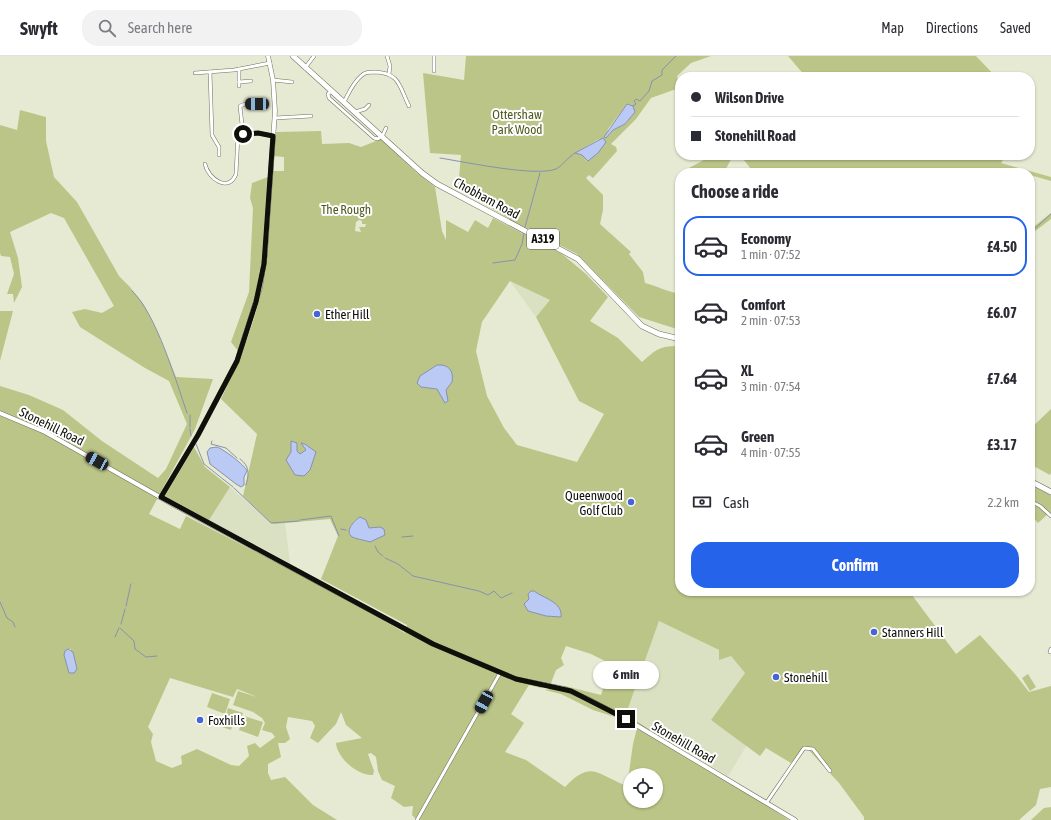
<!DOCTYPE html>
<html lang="en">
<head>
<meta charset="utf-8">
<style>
  :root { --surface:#fff; --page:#f2f2f3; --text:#2b2b33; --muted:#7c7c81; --line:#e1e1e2; --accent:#2563eb }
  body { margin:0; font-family:"Asap Condensed",sans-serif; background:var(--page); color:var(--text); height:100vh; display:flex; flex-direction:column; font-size:15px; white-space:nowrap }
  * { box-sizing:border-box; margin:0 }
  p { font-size:13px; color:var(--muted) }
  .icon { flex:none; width:22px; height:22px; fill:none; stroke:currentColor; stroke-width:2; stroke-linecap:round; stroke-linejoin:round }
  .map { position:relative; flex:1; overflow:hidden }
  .drawer { position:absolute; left:675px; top:112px; width:360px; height:428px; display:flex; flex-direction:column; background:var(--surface); border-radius:16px; box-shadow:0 1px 3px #0004 }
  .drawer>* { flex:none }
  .hud { position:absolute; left:675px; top:16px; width:360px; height:88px; border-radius:16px; box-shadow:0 1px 3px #0004; display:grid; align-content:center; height:88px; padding:0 16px; background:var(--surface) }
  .tools { position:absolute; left:623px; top:712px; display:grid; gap:8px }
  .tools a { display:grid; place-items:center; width:40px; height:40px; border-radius:50%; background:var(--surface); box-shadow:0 1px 3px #0004; font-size:20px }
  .end { position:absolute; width:18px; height:18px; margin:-9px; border:5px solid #0f1009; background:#fff; box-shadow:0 0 0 2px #fff }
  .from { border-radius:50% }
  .bubble { position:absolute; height:28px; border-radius:14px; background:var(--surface); box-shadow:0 1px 3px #0004; font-size:13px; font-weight:700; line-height:28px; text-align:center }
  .car { position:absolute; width:12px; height:24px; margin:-12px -6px; border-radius:5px; box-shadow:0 0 3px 1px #0007; background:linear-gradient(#222 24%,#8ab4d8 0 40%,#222 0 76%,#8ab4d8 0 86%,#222 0) }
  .hud b { display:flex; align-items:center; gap:14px; height:38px; font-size:15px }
  .hud b+b { border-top:1px solid var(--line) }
  .hud i { width:10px; height:10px; background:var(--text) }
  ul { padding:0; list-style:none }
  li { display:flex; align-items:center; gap:12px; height:60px; margin:0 8px 6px; padding:0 8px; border:2px solid transparent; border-radius:16px }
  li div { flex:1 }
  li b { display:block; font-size:15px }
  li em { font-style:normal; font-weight:700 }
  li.active { border-color:var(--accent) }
  li>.icon { width:36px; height:36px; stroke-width:1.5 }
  h2 { padding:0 16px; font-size:18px; line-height:48px }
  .pay { display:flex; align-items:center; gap:10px; height:44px; padding:0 16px; font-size:15px }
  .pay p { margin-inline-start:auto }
  .button { display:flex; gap:8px; margin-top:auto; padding:8px 16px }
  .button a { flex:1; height:46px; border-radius:16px; background:var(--accent); color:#fff; font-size:16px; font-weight:700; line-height:46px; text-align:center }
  header { display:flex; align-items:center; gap:24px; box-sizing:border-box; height:56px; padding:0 20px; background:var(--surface); border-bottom:1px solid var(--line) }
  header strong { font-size:19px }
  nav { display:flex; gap:22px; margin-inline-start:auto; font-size:14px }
  .search { width:280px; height:36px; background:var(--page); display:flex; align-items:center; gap:10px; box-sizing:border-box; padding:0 14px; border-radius:16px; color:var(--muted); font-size:15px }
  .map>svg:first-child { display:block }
  .built { fill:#dae0c2 }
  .green { fill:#bbc587; fill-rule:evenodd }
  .water { fill:#bacaf5; stroke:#8792ae }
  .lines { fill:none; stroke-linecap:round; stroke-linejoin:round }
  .stream { stroke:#8792ae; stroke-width:1 }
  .minor-casing { stroke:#6d715d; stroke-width:4 }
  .tertiary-casing { stroke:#6d715d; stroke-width:5 }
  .primary-casing { stroke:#6d715d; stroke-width:6 }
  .minor { stroke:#fff; stroke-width:3 }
  .tertiary { stroke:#fff; stroke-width:4 }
  .primary { stroke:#fff; stroke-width:5 }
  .route { stroke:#0f1009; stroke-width:5 }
  .poi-dot { fill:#4863d7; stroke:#fff; stroke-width:1.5 }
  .labels { text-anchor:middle; stroke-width:4; stroke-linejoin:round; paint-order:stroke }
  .shield { fill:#fff; stroke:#575853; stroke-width:1 }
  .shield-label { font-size:12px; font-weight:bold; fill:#0f1009 }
  .park-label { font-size:13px; fill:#535a20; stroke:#fff }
  .street-label { font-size:13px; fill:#0f1009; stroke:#fff }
  .poi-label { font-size:13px; fill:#0f1009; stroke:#fff; text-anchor:start }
</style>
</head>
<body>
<header>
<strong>Swyft</strong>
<div class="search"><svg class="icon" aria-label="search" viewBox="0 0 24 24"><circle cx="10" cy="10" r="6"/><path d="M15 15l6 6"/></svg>Search here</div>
<nav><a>Map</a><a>Directions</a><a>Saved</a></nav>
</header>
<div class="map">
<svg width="1051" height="764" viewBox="0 0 1051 764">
  <rect width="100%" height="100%" fill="#e6ead3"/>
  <g class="built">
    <polygon points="510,225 551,244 536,261"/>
    <polygon points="230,431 271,467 285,467 290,507 209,464"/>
    <polygon points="659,565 731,600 745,617 711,664 747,689 728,720 626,658"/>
  </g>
  <g class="green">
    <path d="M466 0H711L691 7 677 20 679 32 651 42 636 63 611 88 616 91 617 95 593 122 589 119 586 122 603 139V154L600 168 631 196 629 198 643 216 645 227C657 230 668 236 680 238V274L639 261 577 198 513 165 458 133 461 99 430 97 423 17 464 24ZM627 48H630L635 56 625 68 613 74 606 82 608 73ZM599 83 587 105 582 99 575 97Z"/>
    <polygon points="788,0 976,0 996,21 806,21"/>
    <path d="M20 54 46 61V85L54 121 77 146 119 220 130 231 144 249 157 275 176 321 213 323 195 373 149 458 180 473 186 460 353 546 405 577 407 569 321 523 338 480 330 463 274 468 271 467 243 440 257 378 221 343C241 302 261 253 266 207 270 176 271 145 273 115H284V101L273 100 276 76 321 75 322 88 349 87 361 91 381 83 417 117 435 131 442 175 446 184V164L468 176 475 164 488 172 493 162 562 198 586 218 608 241 590 265 618 282 642 306C657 293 659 290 680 290V535H909L956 598 980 579 1015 618 1029 636 1051 630V731L1040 733 1036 749 1019 764H864V761L839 727 806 691 791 707 766 692 760 700 711 664 745 617 731 600 719 604V594L659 565 626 658 789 764H417L412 759 413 750 404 751 391 742 395 730 382 724 378 715 376 701 371 697 368 698 374 715 373 719C358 720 337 702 336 687L362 682 346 669 341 656 336 668 318 687 310 682 315 670 312 665 288 661 286 671 290 683 285 687H278L281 701 268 708V717L271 724 285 721 313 749 337 764H0V330L29 339 63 354 102 385 158 422 166 413 187 368 169 325 145 312 80 271 72 256 85 253 102 257 114 250 64 162 51 157 10 176 18 202 22 231 14 247 13 238H7L14 218 10 201 1 200 0 197V69L17 74ZM359 164 362 165V168H366L365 171H359L361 176 355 175 356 166ZM510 225 550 244 536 261 579 345 604 358 577 406 517 389 504 372 487 340 476 295 482 266ZM566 590 591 598 611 608 601 639 565 630 545 634 561 638 593 654 618 662 637 672 633 688 627 730C597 719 592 703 565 731L526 704 505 696 524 667 511 658 529 629 541 632 551 627 556 614 564 609 561 602ZM68 593H71L69 616 64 597ZM170 622 233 641 237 633 257 641 238 635 233 649 253 656 254 654 253 656 262 662 265 667 262 674 272 677 275 681 260 692 255 687 247 690 249 700 239 710 231 709 197 693 181 700 182 708 172 712 156 705 151 686 153 678 148 671ZM630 719H656V745H630Z"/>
    <polygon points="713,99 733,99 724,117 693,117 689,112"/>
    <polygon points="740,99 1006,99 1001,107 1051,121 1051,125 1030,119 1030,117 754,117"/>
    <polygon points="268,121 262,202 255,242 238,295 231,286 249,236 253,152 250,142 252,127"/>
    <polygon points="1051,157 1051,163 1030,179 1032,172"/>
    <polygon points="0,255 13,255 0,305"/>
    <polygon points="1051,353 1051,417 1050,419 1030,408 1030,373"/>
    <polygon points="194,391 205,411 230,431 209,464 165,440"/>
    <polygon points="1030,428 1051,439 1051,458 1049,457 1038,467 1030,458"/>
    <polygon points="1028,618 1036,631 1030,635 1022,622"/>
    <polygon points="212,637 230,643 225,658 207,651"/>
    <polygon points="228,652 243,657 240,664 226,659"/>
    <polygon points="244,660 263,666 258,681 239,674"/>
    <polygon points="218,662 233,667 231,674 216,669"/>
    <polygon points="1051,751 1051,764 1031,764 1044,752"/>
  </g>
  <g class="water">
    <polygon points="627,48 633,50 635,56 625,68 613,74 606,82 604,81"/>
    <polygon points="603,82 606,86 598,97 588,105 582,99 575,97"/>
    <path d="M437 309C449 308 454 315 452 326L446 334 448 345 445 347 437 333 421 331 417 327 420 320Z"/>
    <polygon points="291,385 297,387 297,395 300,398 306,394 301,387 305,388 316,396 310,414 304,420 295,419 286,404 291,396"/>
    <path d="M217 391C223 393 245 409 247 415L244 421V429L241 431 236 428 210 408 207 396 210 392Z"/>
    <path d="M360 461 366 464 369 472 380 471 384 473 385 479 370 486C365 484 354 483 351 480 345 474 355 464 360 461Z"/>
    <path d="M531 535H534C543 542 563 546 561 561L546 560 528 555 524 548 529 543 528 538Z"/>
    <polygon points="68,593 73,596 77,613 74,617 69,617 64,599 65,595"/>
  </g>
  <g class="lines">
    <g class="stream">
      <polyline points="633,50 636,48 634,45 636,43 640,45 649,35 652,25 662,19 662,14 676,0"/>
      <path d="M440 102C465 106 536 121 556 113 561 111 568 101 575 97"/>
      <polyline points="525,171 540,117"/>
      <polyline points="1030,177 1051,158"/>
      <polyline points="493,207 515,204 522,188 524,177"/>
      <path d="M132 235C156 257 176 325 187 357"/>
      <polyline points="190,359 190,371"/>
      <polyline points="190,373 191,380"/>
      <polyline points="212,385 211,388 226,392 237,402"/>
      <polyline points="196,388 204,408 233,431"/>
      <path d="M240 403C250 410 249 419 246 429"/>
      <polyline points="234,432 271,467 299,465"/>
      <polyline points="300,464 331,460 339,480"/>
      <polyline points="341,473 346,474"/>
      <polyline points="402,481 413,480"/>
      <polyline points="375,490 378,496 383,500"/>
      <polyline points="385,502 398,508 413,520 479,535 488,539 494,535 501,542 512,537"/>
      <polyline points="130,531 131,528"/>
      <polyline points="0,546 7,562 13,566 15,571"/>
      <polyline points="126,550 130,532"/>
      <polyline points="121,568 125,553"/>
      <polyline points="120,572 134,585 135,593 146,601 157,600"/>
      <polyline points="115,581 119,572"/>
    </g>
    <defs>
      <g id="minor">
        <polyline points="387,0 390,10 389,18"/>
        <polyline points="305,12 314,0"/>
        <polyline points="239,13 239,30"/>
        <polyline points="434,15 434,0"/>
        <polyline points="210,16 212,79 219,91 219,99"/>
        <polyline points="195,17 234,14 270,7"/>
        <polyline points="273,24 292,26"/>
        <polyline points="239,26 251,25"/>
        <polyline points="331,35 328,38 329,42 374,82 378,83 381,80"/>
        <path d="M344 46C349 37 352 28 361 20 365 16 369 16 375 16 400 17 399 30 409 50"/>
        <polyline points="355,56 365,53 369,49"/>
        <polyline points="275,62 311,60"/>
        <polyline points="243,78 240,50 245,48 257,47"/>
        <polyline points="382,81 386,72"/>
        <path d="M205 108C208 123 229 137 236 118L238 79 258 77 273 80"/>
        <polyline points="1030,445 1040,450 1051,460"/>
        <polyline points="1050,596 1051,593"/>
        <polyline points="767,746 804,692 813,693 830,715"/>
        <polyline points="417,764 500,617"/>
      </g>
      <g id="tertiary">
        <polyline points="0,357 45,376 174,449 433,588 516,623 565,633 588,643 626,663 795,764"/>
        <polyline points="161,441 198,379 237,305 260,232 265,200 275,55 273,24 268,0"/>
      </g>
      <g id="primary">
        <polyline points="293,0 422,117 437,128 578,203 642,270 659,278 680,283"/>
        <polyline points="1030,425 1051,436"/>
      </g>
    </defs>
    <use href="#minor" class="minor-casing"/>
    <use href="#tertiary" class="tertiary-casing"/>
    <use href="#primary" class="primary-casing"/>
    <use href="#minor" class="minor"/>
    <use href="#tertiary" class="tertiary"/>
    <use href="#primary" class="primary"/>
  </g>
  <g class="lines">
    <polyline class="route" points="243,78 258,77 273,80 264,208 256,246 237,305 198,379 161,441 433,588 516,623 571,635 626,663"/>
  </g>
  <g class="poi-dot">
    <circle cx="317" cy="258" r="4"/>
    <circle cx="631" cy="446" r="4"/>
    <circle cx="874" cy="576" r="4"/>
    <circle cx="776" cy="621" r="4"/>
    <circle cx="200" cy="664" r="4"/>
  </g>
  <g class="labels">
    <rect class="shield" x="527" y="173" width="32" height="20" rx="3"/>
    <g class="shield-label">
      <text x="543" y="187">A319</text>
    </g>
    <g class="park-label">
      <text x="517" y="63">Ottershaw<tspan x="517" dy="15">Park Wood</tspan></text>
      <text x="346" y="158">The Rough</text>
    </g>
    <g class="street-label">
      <text transform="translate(487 142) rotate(28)" y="5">Chobham Road</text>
      <text transform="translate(52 370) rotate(26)" y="5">Stonehill Road</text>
      <text transform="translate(684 686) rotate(30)" y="5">Stonehill Road</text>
    </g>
    <g class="poi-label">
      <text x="325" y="263">Ether Hill</text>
      <text x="623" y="444" text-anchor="end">Queenwood<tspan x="623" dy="15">Golf Club</tspan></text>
      <text x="882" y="581">Stanners Hill</text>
      <text x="784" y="626">Stonehill</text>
      <text x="208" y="669">Foxhills</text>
    </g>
  </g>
</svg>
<div class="tools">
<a><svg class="icon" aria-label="locate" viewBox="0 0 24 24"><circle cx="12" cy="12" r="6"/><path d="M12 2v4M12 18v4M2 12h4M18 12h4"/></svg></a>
</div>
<i class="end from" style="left:243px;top:78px"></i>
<i class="end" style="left:626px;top:663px"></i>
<div class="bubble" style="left:593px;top:605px;width:66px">6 min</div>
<i class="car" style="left:257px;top:48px;rotate:270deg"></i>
<i class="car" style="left:97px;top:405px;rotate:299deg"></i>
<i class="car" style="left:484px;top:646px;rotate:209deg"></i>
<div class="hud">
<b><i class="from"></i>Wilson Drive</b>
<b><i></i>Stonehill Road</b>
</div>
<section class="drawer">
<h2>Choose a ride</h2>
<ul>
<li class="active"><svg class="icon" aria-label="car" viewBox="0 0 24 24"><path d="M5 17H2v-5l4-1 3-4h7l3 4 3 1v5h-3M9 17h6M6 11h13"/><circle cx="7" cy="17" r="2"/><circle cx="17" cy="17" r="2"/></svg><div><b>Economy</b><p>1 min · 07:52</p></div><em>£4.50</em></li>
<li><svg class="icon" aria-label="car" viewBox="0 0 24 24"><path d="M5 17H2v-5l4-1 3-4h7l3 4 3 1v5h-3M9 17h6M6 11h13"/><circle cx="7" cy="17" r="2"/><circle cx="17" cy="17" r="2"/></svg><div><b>Comfort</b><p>2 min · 07:53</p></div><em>£6.07</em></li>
<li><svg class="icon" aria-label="car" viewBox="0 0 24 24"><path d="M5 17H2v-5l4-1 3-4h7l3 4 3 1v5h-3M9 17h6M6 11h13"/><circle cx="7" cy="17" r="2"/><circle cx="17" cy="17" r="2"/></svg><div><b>XL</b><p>3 min · 07:54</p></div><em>£7.64</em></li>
<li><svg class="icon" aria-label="car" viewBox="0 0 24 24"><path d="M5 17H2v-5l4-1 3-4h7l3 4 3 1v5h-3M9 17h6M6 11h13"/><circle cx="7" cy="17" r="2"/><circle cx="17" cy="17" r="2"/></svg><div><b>Green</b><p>4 min · 07:55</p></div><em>£3.17</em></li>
</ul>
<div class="pay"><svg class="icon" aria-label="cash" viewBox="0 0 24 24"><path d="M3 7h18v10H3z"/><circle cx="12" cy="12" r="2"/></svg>Cash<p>2.2 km</p></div>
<div class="button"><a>Confirm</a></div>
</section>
</div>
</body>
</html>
